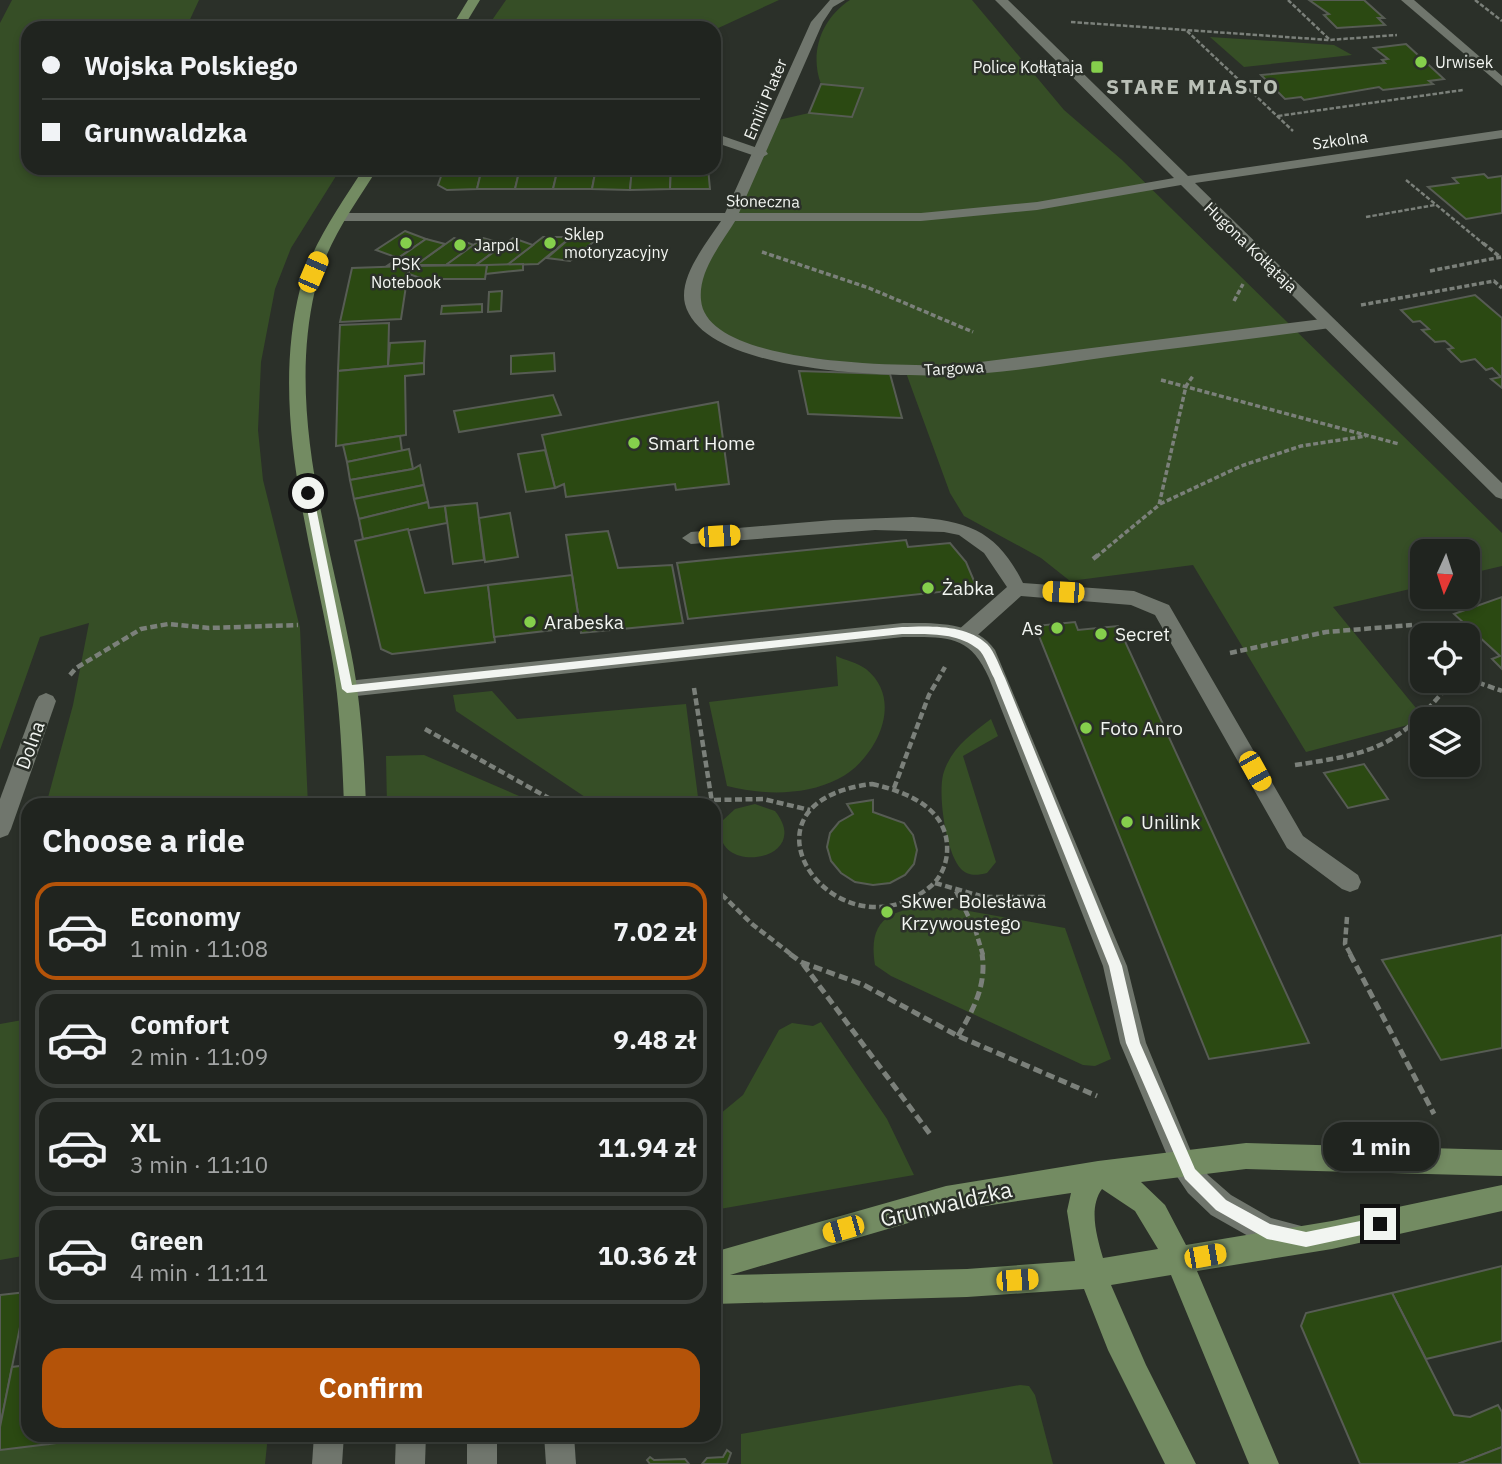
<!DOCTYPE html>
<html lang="en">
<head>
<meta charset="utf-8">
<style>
  :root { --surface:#20241f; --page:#2d302c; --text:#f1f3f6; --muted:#a2a4a4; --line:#3d413d; --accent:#b45309 }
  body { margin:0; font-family:"IBM Plex Sans",sans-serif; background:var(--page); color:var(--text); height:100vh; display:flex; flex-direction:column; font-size:26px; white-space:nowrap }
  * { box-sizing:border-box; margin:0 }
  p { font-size:23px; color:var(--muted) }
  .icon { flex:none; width:38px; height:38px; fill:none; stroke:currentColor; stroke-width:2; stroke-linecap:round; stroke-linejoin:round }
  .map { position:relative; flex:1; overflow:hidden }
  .panel { position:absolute; left:21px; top:798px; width:700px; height:644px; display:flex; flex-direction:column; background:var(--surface); border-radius:21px; box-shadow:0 4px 10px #0003,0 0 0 2px var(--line) }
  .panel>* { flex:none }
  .hud { position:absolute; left:21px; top:21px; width:700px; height:154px; border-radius:21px; box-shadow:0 4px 10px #0003,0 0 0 2px var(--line); display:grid; align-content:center; height:154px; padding:0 21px; background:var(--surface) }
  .needle { width:46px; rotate:183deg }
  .controls { position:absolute; left:1410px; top:539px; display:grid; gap:14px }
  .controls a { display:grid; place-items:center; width:70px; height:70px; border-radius:14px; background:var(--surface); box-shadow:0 4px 10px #0003,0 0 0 2px var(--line); font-size:35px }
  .end { position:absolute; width:32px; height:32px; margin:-16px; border:9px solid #f2f5f1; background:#111; box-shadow:0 0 0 4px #111 }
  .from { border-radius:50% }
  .bubble { position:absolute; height:49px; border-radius:21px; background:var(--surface); box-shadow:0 4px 10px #0003,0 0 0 2px var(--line); font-size:23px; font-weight:700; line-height:49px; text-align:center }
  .car { position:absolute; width:21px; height:42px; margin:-21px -10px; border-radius:9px; box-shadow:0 0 5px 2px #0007; background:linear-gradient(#f5c518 24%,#345 0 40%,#f5c518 0 76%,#345 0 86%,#f5c518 0) }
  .hud b { display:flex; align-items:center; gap:24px; height:66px; font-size:26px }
  .hud b+b { border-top:2px solid var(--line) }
  .hud i { width:18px; height:18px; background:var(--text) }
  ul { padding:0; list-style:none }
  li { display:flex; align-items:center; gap:21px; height:98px; margin:0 14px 10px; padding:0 7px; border:4px solid var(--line); border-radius:21px }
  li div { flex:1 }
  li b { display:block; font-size:26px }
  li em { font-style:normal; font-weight:700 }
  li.on { border-color:var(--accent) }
  li>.icon { width:63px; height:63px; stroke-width:1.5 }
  h2 { padding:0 21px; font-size:32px; line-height:84px }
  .primary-button { display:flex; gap:14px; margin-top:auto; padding:14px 21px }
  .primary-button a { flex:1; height:80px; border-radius:21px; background:var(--accent); color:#fff; font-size:28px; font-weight:700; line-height:80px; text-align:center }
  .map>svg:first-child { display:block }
  .green { fill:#364e26 }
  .building { fill:#2b4912; stroke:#575c54; stroke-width:2 }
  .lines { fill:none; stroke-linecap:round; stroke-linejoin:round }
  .path-far3 { stroke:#7b807a; stroke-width:2.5; stroke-dasharray:4.5 2; stroke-linecap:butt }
  .path-far2 { stroke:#7b807a; stroke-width:3.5; stroke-dasharray:5 2.5; stroke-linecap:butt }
  .path-far1 { stroke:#7b807a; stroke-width:4.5; stroke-dasharray:7 3.5; stroke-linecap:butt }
  .path { stroke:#7b807a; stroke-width:5; stroke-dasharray:9 4.5; stroke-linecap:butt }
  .lane { fill:#70766d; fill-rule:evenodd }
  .street { fill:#70766d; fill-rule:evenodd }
  .secondary { fill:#738b62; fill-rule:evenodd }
  .route { fill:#f2f5f1 }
  .poi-dot { fill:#85cf4c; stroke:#2b3029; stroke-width:2.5 }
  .labels { text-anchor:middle; stroke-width:5; stroke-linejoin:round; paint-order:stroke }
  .far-poi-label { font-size:16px; fill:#f2f5f1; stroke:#2b3029; text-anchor:start }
  .far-street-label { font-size:16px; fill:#f2f5f1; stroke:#2b3029 }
  .poi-label { font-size:19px; fill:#f2f5f1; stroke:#2b3029; text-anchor:start }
  .street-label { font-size:19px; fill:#f2f5f1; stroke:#2b3029 }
  .far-district-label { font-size:21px; font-weight:bold; letter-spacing:2px; fill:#bac0b7; stroke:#2b3029 }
  .near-street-label { font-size:23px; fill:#f2f5f1; stroke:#2b3029 }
</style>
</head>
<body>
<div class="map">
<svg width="1502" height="1464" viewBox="0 0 1502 1464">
  <rect width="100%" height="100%" fill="#2b3029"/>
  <g class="green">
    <polygon points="12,0 199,0 186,28 28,28 28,168 341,168 291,248 275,289 261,362 258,430 263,480 300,628 308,805 46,805 73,705 89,623 40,637 0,750 0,23"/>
    <polygon points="506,0 779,0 714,30 490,23"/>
    <path d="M850 0H972L1064 110 1122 160 1502 533V566L1468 574V551H1423V586L1333 607 1425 719 1423 721 1306 752 1193 565 1070 581 1041 558 964 516 950 493 905 370 748 350 700 321 694 283 774 121 809 113 852 117 863 88 821 84C809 52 822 18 850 0Z"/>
    <polygon points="1210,37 1334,45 1352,55 1244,67"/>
    <path d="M836 656C845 660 858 663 866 669 906 701 875 761 838 779 805 796 762 795 727 786L709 702 838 686Z"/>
    <polygon points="492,691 517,719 686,704 699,805 597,805 456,711 453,695"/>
    <path d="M991 719 998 736 963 756 996 862 987 873C978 875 969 877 961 869 946 853 938 796 943 775 950 749 971 734 991 719Z"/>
    <polygon points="424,755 540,805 387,805 386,756"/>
    <path d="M755 804 775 811C816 862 709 878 721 822L735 809Z"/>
    <path d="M935 905 1065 928 1111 1059 1095 1066 1083 1065 891 976 875 965C867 916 893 910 935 905Z"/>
    <polygon points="28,1019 28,1255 0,1260 0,1024"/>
    <polygon points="821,1022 887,1119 914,1175 714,1210 714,1119 743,1095 779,1030 792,1023 813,1026"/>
    <polygon points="1020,1385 1029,1386 1035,1395 1053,1464 741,1464 741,1434"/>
    <polygon points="110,1435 268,1435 265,1464 0,1464 0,1450"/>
  </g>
  <g class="building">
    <polygon points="1309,0 1364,0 1384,18 1378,18 1385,25 1337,28 1324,15 1329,14"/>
    <polygon points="1406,44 1444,79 1429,81 1433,84 1383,90 1379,87 1304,100 1301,97 1285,99 1261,75 1385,63 1382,60 1388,59 1374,48"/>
    <polygon points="821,84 863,88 852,117 809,113"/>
    <polygon points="444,168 482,168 477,189 447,190 438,185"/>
    <polygon points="482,168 520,168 515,189 477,189"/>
    <polygon points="520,168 558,168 553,189 515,189"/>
    <polygon points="558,168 596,168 592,189 553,189"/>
    <polygon points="596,168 632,168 630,190 592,189"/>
    <polygon points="632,168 671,168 670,189 630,190"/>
    <polygon points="671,168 708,168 710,189 670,189"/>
    <polygon points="1484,174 1488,178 1502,176 1502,213 1466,219 1428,187 1458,183 1453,178"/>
    <polygon points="405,231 426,239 398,258 376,250"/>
    <polygon points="576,233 597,239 570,261 547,258"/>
    <polygon points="543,237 571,237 538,264 507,265"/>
    <polygon points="454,238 474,245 446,265 416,265"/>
    <polygon points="483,238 504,244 476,265 446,265"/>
    <polygon points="513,238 533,245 507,265 476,265"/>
    <polygon points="426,239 445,244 416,265 387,266"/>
    <polygon points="523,264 523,270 485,274 487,265"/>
    <polygon points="487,265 485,279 423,279 409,274 409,266"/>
    <polygon points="409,266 401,319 340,322 352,268"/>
    <polygon points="502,291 501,311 488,312 489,292"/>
    <polygon points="1475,295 1502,318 1502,388 1491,379 1501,377 1492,368 1486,370 1475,359 1461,362 1448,349 1453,348 1445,341 1435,342 1422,330 1429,329 1420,321 1413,322 1401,310"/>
    <polygon points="482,304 482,312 441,314 442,306"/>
    <polygon points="389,323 388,366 338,371 340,325"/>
    <polygon points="425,341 424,363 388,366 390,343"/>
    <polygon points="554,353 555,371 511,374 511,356"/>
    <polygon points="424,363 424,374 405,376 406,435 336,446 338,371"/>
    <polygon points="799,371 890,374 902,418 808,414"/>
    <polygon points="553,395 561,415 459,432 454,411"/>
    <polygon points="718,402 729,484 676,490 675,484 566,497 564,484 555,488 542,435"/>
    <polygon points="400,436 402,451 347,462 343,445"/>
    <polygon points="409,449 413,469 350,480 347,462"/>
    <polygon points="545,450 555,488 526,492 518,454"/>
    <polygon points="420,465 424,485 354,499 350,480 413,469"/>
    <polygon points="424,485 428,502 359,519 354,499"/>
    <polygon points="428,502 429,508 445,506 447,523 363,539 359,519"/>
    <polygon points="477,503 484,560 453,564 445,506"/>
    <polygon points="510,513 518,557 485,562 479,518"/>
    <polygon points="408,529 425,593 488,585 495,642 392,654 381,649 355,541"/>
    <polygon points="608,531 618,568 672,565 683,623 581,633 566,535"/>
    <polygon points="906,540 908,547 950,543 966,562 977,588 688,619 677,563"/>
    <polygon points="572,575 580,627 494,637 488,585"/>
    <polygon points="1502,597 1502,669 1492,659 1500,656 1454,614"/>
    <polygon points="1075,622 1078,630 1118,626 1309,1043 1209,1059 1035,626"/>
    <polygon points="1364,764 1388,799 1348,808 1324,773"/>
    <polygon points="873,800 873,812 904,823 913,835 917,850 914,864 905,875 890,883 873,885 855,882 841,873 831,861 827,847 830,833 839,822 853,814 847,804"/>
    <polygon points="1502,935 1502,1048 1441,1060 1382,960"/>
    <polygon points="1502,1266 1502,1341 1426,1359 1392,1293"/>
    <polygon points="27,1292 0,1427 0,1295"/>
    <polygon points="1392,1293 1454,1415 1470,1417 1498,1405 1502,1412 1502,1447 1458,1464 1360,1464 1301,1326 1306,1313"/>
    <polygon points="28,1365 28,1435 51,1435 49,1444 0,1450 0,1427 12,1367"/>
    <polygon points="51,1435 113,1435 49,1444"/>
    <polygon points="1502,1447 1502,1464 1458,1464"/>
    <polygon points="727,1450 731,1453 727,1464 702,1464 707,1458 723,1457"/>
    <polygon points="650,1457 654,1460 685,1459 689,1464 650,1464 647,1460"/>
  </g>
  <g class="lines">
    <g class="path-far3">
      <polyline points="1288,0 1329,39"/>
      <polyline points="1475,0 1502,21"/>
      <polyline points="1071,22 1329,40 1397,35"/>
      <polyline points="1187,31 1293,131"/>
      <polyline points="1278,116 1463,90"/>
      <polyline points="1406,180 1485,245"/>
      <polyline points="1366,217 1435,205"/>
    </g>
    <g class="path-far2">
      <polyline points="1483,243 1500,257"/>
      <polyline points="762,252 869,288 973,332"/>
      <polyline points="1430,271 1501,257"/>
      <polyline points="1234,301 1243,284"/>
      <polyline points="1361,305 1494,281 1502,288"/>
      <polyline points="1161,380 1399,444"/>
      <polyline points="1160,504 1241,466 1301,446 1366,436"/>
      <polyline points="1096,557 1159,505 1186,386 1193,376"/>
    </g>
    <g class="path-far1">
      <polyline points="1093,559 1098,555"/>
      <polyline points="1230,653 1326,632 1412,625"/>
      <polyline points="70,675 76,668 141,629 168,624 209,628 298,625"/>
      <polyline points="1468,679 1502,691"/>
      <polyline points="694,688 714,815"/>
      <polyline points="425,729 561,805"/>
      <path d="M1295 765C1377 753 1399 746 1452 681"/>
      <path d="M872 784C908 792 950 809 947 853 946 865 941 877 931 886 837 964 721 802 872 784Z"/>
      <polyline points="894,788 929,695 945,667"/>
      <polyline points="714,800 763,799 810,810"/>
      <polyline points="935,883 984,897 1047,897"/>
      <polyline points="714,887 752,924 792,955"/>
      <polyline points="956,891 976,932 983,955"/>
      <polyline points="1347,917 1345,944 1351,955"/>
    </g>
    <g class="path">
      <polyline points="790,954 801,962 864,985 958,1036 1097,1096"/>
      <polyline points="1350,954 1434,1114"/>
      <polyline points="803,964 930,1134"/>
      <path d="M958 1036C973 1010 987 985 982 954"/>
    </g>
    <g class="lane">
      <polygon points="714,133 766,151 768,154 761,158 714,142"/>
      <path d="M730 214 737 218C723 242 698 270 701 300 706 367 908 366 957 365L1330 318 1338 323 1330 328C1256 339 1182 347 1108 357 1058 364 1007 373 955 375 896 377 704 375 685 304 678 276 709 240 723 218Z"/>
      <path d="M913 517C969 521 997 531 1023 583L1134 591 1169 605 1303 836 1358 875 1361 882 1358 889 1350 892 1342 889 1287 848 1155 615 1131 605 1021 596 971 641H957L954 636 957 631 1007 587 984 553 959 535 944 532 875 530 691 544 682 538 691 532 833 520Z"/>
      <polygon points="396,1435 426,1435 425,1464 395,1464"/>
      <rect x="467" y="1435" width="30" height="29"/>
      <polygon points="544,1435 574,1435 576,1464 546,1464"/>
    </g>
    <g class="street">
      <polygon points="830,0 845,0 833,7 823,22 739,213 921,213 1037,202 1174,178 995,0 1008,0 1188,176 1502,130 1502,138 1195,183 1502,483 1502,499 1496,497 1181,185 1037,210 921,221 340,221 333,217 340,213 725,213 811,22"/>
      <polygon points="1401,0 1414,0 1502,76 1502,86"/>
      <path d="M903 623C934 623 975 621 995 650L1127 966 1146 1043 1192 1154 1208 1175 1231 1195 1271 1218 1305 1227 1309 1237 1305 1247 1295 1251 1257 1241 1211 1215 1188 1193 1174 1172 1120 1043 1103 966 989 678C970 634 946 637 903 637L347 697 340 694 337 689 340 684 347 681Z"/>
      <polygon points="46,693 53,696 56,701 11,829 8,835 0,838 0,799 36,701 39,696"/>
      <polygon points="314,1435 344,1435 342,1464 312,1464"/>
    </g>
    <g class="secondary">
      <polygon points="468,0 480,0 463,28 451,28"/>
      <path d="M364 168H378C354 206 325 245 315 290 287 411 328 534 351 652 361 702 364 754 366 805H344C342 754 340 702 331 652 309 533 270 410 300 289 311 245 340 206 364 168Z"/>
      <path d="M1246 1143 1502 1150V1176L1246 1169 1141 1182 1165 1205 1186 1245 1332 1221 1502 1185V1211L1332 1249 1197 1271 1279 1464H1249L1171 1275 1111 1285 1146 1365 1196 1464H1165L1108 1350 1084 1289 967 1297 714 1304V1252L946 1186 1098 1161ZM1102 1189 1135 1211 1158 1249 1103 1258C1097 1237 1088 1208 1102 1189ZM1071 1193 1067 1211 1075 1261 967 1269 730 1275 946 1212Z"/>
    </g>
  </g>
  <path class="route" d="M308 490 313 493 352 685 902 627C929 626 966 624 987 644 995 652 1000 668 1005 678L1122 966 1140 1043 1195 1169 1226 1200 1270 1224 1306 1232 1380 1217 1385 1219V1230L1306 1247 1267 1239 1216 1210 1185 1179 1126 1043 1109 966 994 678C989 669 985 655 978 649 957 632 927 634 902 634L347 693 342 689 304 493Z"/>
  <g class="poi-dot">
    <circle cx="1421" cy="62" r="7"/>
    <rect x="1090" y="60" width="14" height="14" rx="3.5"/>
    <circle cx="406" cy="243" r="7"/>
    <circle cx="550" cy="243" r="7"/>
    <circle cx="460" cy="245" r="7"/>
    <circle cx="634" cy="443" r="7"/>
    <circle cx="928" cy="588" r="7"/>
    <circle cx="530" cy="622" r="7"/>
    <circle cx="1057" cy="628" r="7"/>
    <circle cx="1101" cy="634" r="7"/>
    <circle cx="1086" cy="728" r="7"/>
    <circle cx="1127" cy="822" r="7"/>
    <circle cx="887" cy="912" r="7"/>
  </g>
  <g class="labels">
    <g class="far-poi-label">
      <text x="1435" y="68">Urwisek</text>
      <text x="1083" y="73" text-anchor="end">Police Kołłątaja</text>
      <text x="564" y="240">Sklep<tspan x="564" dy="18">motoryzacyjny</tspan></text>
      <text x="474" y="251">Jarpol</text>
      <text x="406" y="270" text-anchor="middle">PSK<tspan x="406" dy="18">Notebook</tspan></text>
    </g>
    <g class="far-street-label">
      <text transform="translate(765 99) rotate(-67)" y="6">Emilii Plater</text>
      <text transform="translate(1340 140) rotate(-8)" y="6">Szkolna</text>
      <text transform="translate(763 201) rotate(1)" y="6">Słoneczna</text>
      <text transform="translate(1251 247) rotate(44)" y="6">Hugona Kołłątaja</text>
      <text transform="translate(954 368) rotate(-3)" y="6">Targowa</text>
    </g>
    <g class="poi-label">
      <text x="648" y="450">Smart Home</text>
      <text x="942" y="595">Żabka</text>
      <text x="544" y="629">Arabeska</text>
      <text x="1043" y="635" text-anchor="end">As</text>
      <text x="1115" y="641">Secret</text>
      <text x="1100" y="735">Foto Anro</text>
      <text x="1141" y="829">Unilink</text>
      <text x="901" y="908">Skwer Bolesława<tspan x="901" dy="22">Krzywoustego</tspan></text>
    </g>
    <g class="street-label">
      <text transform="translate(30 745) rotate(-70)" y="7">Dolna</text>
    </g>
    <g class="far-district-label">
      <text x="1193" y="94">STARE MIASTO</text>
    </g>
    <g class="near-street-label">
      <text transform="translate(946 1204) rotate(-13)" y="8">Grunwaldzka</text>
    </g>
  </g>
</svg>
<div class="controls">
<a><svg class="needle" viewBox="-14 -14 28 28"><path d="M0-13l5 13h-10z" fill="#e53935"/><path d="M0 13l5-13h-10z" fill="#a2a4a4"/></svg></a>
<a><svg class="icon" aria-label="locate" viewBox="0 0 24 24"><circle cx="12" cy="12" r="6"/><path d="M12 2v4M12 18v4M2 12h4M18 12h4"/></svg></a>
<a><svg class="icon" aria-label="layers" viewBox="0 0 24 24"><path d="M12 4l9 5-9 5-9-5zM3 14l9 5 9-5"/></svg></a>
</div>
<i class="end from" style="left:308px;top:493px"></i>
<i class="end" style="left:1380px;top:1224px"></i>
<div class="bubble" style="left:1323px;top:1122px;width:116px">1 min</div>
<i class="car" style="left:313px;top:272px;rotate:23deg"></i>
<i class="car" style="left:719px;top:536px;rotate:86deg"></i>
<i class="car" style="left:1063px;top:592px;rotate:273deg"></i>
<i class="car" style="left:1255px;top:771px;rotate:151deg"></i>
<i class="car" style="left:843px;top:1229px;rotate:254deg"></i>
<i class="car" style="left:1205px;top:1256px;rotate:80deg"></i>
<i class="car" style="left:1017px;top:1280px;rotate:86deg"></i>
<div class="hud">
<b><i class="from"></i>Wojska Polskiego</b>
<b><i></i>Grunwaldzka</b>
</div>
<section class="panel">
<h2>Choose a ride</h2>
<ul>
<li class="on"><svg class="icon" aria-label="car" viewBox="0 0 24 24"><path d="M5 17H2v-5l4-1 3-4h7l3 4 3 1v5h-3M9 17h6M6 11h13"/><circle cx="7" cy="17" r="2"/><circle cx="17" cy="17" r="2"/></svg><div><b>Economy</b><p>1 min · 11:08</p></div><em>7.02 zł</em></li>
<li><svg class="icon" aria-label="car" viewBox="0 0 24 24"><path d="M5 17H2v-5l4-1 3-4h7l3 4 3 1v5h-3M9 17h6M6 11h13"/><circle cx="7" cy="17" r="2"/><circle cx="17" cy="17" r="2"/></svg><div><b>Comfort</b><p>2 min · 11:09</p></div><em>9.48 zł</em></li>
<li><svg class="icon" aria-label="car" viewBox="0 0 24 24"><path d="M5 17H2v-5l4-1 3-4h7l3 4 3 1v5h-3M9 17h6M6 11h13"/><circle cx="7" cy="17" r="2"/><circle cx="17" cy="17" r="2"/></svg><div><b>XL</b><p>3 min · 11:10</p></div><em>11.94 zł</em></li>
<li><svg class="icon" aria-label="car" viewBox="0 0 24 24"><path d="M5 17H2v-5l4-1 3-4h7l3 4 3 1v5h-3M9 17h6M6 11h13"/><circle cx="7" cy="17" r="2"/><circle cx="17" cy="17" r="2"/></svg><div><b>Green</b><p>4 min · 11:11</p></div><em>10.36 zł</em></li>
</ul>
<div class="primary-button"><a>Confirm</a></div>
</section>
</div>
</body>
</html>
